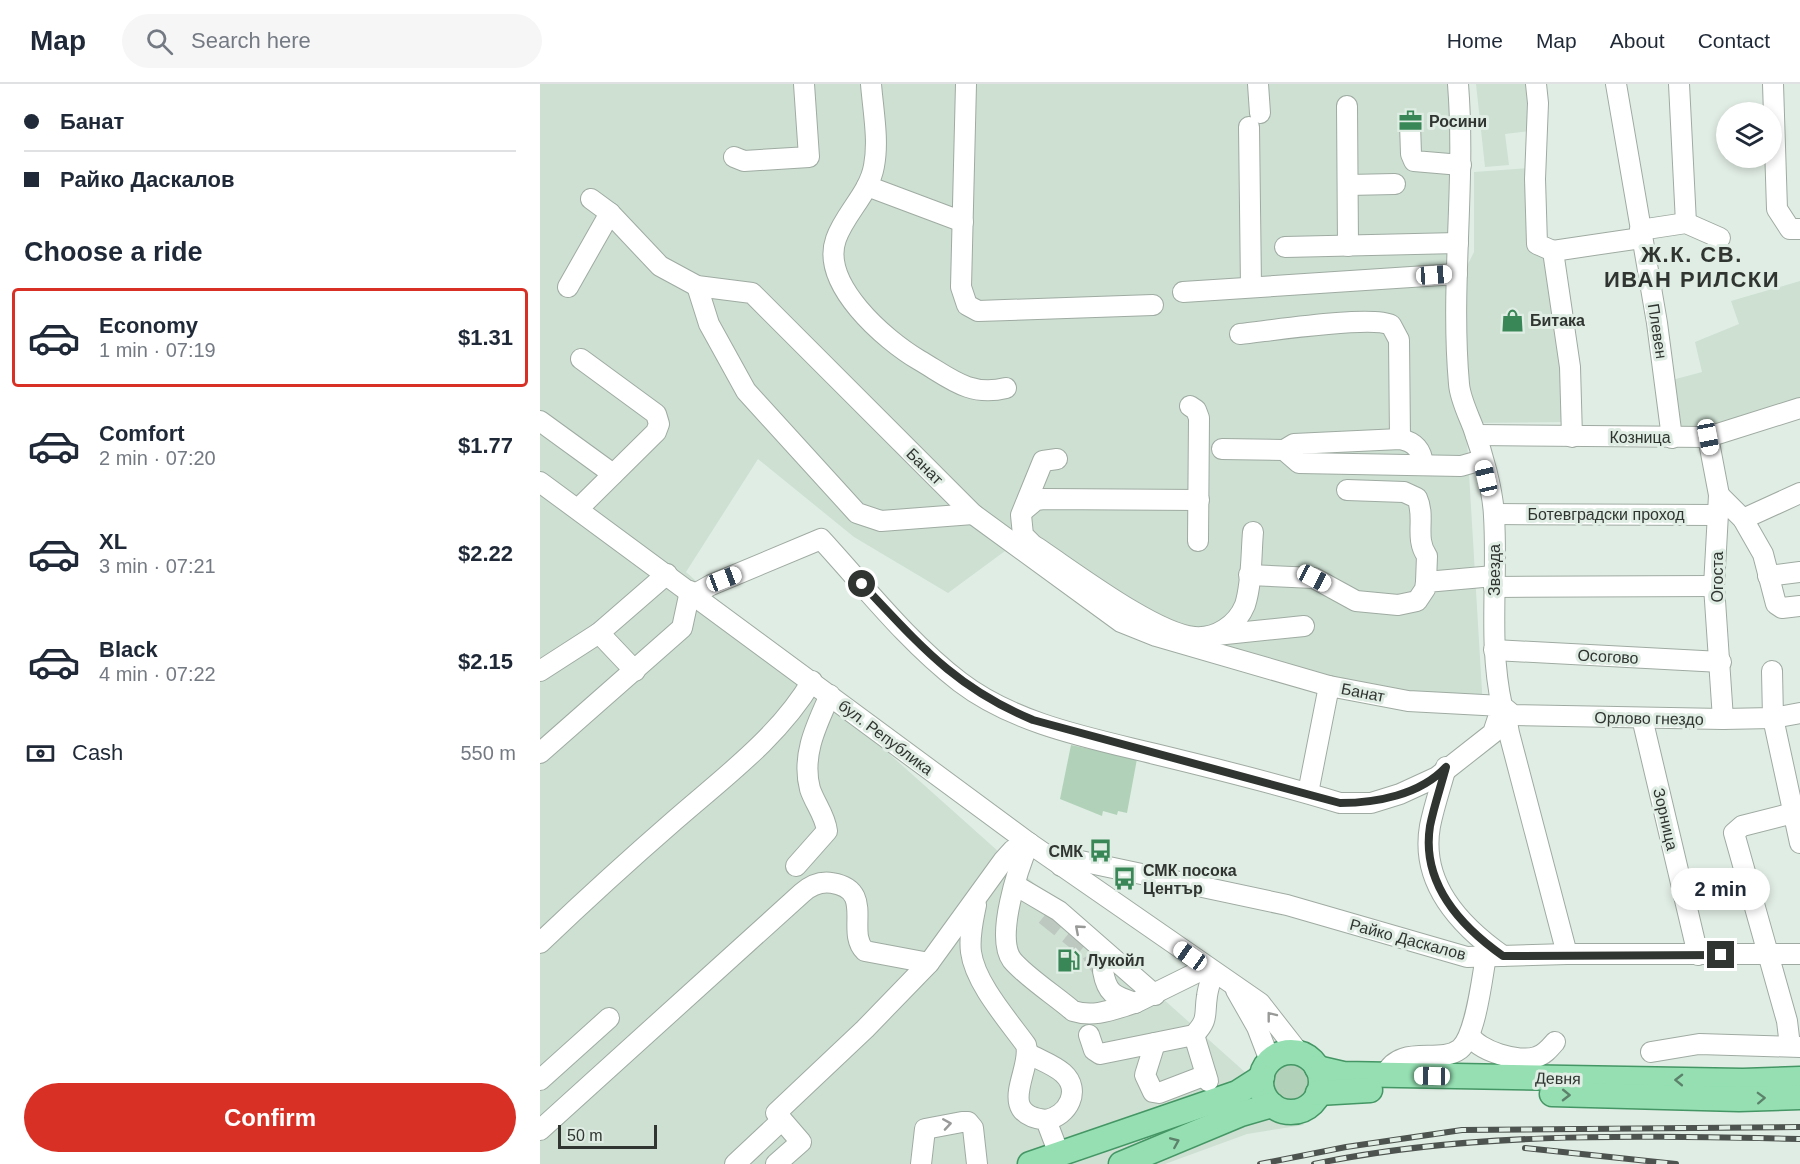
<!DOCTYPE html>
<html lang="en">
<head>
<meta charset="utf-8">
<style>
  :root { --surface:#fff; --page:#f6f6f7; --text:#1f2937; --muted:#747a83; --line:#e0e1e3; --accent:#d93025 }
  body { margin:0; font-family:Arial,sans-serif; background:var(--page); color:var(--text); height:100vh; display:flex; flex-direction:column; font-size:22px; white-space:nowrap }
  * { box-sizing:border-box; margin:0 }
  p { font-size:20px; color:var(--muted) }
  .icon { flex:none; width:33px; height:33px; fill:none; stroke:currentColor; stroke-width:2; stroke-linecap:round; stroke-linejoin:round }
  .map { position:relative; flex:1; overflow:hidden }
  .side { display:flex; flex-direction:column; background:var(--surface); width:540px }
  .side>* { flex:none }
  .banner { display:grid; align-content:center; height:132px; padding:0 24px; background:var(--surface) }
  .buttons { position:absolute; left:1176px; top:18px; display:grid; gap:12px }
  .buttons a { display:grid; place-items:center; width:66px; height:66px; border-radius:50%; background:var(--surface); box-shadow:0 3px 9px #0003; font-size:30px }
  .scale { position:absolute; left:18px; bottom:15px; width:99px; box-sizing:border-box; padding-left:6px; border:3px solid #303531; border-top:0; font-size:16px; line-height:21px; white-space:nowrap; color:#303531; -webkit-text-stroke:4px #e0ede4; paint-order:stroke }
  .end { position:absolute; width:27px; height:27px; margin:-14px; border:8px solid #303531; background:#fff; box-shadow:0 0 0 3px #fff }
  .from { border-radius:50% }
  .bubble { position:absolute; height:42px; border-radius:21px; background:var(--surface); box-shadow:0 3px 9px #0003; font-size:20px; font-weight:700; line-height:42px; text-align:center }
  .car { position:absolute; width:18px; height:36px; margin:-18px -9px; border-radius:8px; box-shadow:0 0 4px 2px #0007; background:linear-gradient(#fff 24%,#345 0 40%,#fff 0 76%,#345 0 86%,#fff 0) }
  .banner b { display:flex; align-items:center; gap:21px; height:57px; font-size:22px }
  .banner b+b { border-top:2px solid var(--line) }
  .banner i { width:15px; height:15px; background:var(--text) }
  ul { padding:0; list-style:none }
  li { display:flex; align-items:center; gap:18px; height:99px; margin:0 12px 9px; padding:0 12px; border:3px solid transparent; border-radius:6px }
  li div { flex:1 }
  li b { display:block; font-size:22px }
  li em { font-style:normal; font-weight:700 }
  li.selected { border-color:var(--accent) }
  li>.icon { width:54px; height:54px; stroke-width:1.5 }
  h2 { padding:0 24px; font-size:27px; line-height:72px }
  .pay { display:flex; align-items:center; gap:15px; height:66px; padding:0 24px; font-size:22px }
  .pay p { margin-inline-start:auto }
  .button { display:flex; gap:12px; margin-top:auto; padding:12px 24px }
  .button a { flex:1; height:69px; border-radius:36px; background:var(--accent); color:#fff; font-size:24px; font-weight:700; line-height:69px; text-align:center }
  header { display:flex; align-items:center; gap:36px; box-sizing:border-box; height:84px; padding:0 30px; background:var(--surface); border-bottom:2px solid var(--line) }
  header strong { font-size:28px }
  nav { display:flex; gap:33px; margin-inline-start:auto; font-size:21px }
  .search { width:420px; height:54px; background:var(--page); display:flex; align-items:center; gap:15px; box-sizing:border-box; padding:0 21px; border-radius:33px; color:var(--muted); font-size:22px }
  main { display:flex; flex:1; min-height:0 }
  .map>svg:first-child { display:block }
  .built { fill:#cde0d2 }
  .green { fill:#b1d2b9 }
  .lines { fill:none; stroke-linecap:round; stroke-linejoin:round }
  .minor-tunnel { stroke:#bdc8c0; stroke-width:20; stroke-dasharray:20 10; stroke-linecap:butt }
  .minor-casing { stroke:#9faba2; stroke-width:22 }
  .major-casing { stroke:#449664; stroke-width:27 }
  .minor { stroke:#fff; stroke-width:20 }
  .major { stroke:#95dfb2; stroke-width:24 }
  .rail-casing { stroke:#4d534f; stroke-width:6 }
  .rail { stroke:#e0ede4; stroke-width:4; stroke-dasharray:11; stroke-linecap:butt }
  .oneway { stroke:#989a98 }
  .oneway2 { stroke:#5d826b }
  .route { stroke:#303531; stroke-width:8 }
  .labels { text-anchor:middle; stroke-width:6; stroke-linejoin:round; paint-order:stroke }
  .poi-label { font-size:16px; font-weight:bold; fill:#303531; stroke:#e0ede4; text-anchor:start }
  .street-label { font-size:16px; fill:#303531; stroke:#e0ede4 }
  .district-label { font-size:22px; font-weight:bold; letter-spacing:1.5px; fill:#303531; stroke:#e0ede4 }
</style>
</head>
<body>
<header>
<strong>Map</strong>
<div class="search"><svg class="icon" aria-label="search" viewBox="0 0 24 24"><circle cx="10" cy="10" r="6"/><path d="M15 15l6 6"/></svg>Search here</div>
<nav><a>Home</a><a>Map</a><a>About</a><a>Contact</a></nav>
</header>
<main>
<section class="side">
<div class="banner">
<b><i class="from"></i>Банат</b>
<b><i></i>Райко Даскалов</b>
</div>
<h2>Choose a ride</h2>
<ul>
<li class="selected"><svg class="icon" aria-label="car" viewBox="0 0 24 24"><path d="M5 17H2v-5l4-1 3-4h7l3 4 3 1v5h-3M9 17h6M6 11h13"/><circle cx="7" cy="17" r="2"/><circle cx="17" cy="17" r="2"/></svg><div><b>Economy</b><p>1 min · 07:19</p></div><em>$1.31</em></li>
<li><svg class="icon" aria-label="car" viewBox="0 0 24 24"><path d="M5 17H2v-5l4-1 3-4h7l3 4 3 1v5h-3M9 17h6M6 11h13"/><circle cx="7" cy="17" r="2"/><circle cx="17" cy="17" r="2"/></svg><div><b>Comfort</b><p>2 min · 07:20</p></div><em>$1.77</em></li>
<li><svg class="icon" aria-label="car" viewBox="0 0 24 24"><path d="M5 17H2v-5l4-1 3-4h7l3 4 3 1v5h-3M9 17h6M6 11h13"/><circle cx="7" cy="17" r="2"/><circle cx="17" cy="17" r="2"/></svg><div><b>XL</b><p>3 min · 07:21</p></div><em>$2.22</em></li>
<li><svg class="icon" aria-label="car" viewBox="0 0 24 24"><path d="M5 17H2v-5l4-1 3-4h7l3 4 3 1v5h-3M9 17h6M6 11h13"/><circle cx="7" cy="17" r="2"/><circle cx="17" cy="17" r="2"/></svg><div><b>Black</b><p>4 min · 07:22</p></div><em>$2.15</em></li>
</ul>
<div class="pay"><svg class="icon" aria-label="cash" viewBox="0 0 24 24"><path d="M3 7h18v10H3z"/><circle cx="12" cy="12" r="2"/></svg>Cash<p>550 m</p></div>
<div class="button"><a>Confirm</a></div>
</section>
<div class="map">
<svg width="1260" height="1080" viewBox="0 0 1260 1080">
  <rect width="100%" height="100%" fill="#e0ede4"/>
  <g class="built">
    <polygon points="0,0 911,0 927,356 943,624 593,552 465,467 408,509 314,453 218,375 146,488 764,1041 707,1050 625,1080 0,1080"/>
    <polygon points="936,0 985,0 991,47 965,50 969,81 945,83"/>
    <polygon points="991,84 1026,281 1025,338 933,339 928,300 923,190 934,168 934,88"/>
    <polygon points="1260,197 1260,316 1164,346 1135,346 1132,296 1162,288 1155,258 1199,240 1191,217"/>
  </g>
  <g class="green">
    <polygon points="531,661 597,675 587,729 578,727 577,731 563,727 562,732 520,715"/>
    <circle cx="752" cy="998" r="21"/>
  </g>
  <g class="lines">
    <polyline class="minor-tunnel" points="505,831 550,867 563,887"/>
    <defs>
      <g id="minor">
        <path d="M331 0C333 26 339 56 334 82 329 110 305 129 296 155 280 200 345 256 379 276 410 294 429 313 466 304"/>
        <polyline points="426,0 421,203 427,221 438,227 613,221"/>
        <polyline points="718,0 720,29"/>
        <path d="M918 0C926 100 910 200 919 300 920 314 928 330 933 343 942 368 953 406 954 432 958 496 948 559 962 622L973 631 1183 635 1233 634 1260 629"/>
        <polyline points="996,0 998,19 995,95 997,160 1013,167"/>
        <polyline points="1076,0 1117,239 1132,354"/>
        <polyline points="1139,0 1146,139"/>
        <polyline points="1233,0 1237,125 1250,145 1260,145"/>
        <polyline points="807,22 808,162"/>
        <polyline points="870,40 871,70 874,77 921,81"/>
        <polyline points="709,43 711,203"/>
        <polyline points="194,73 204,77 269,73 264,0"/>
        <polyline points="808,101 855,100"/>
        <polyline points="327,102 423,138"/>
        <path d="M51 115 70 129 120 182 157 202 212 209 433 430 581 538 616 552 789 602 868 617 962 622 953 649 897 693 860 710 831 719H800C739 700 677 685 615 670 550 654 475 640 420 598 368 558 325 503 281 455L171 501 155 510"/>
        <polyline points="1100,146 1146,139 1180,154"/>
        <polyline points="745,163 918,159"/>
        <polyline points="1013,167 1030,283 1032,353"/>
        <polyline points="1013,167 1101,154"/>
        <polyline points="157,202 169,240 206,307 317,429 341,437 433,430"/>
        <polyline points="28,203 70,129"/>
        <polyline points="643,208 917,190"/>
        <path d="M700 250C729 247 831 231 851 241L859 256 860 355"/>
        <polyline points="650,322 656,326 659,334 658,457"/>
        <polyline points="0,337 73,390"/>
        <polyline points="936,351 1168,353 1260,324"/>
        <polyline points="1168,353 1179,411 1174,502 1183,635"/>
        <polyline points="682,365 744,366 759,379 921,382 942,376"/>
        <path d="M744 366 754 360 860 355C875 358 882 366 883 381"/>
        <path d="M517 375 503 377 481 431 483 451 493 461C530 485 613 549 654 553 676 555 697 541 705 521 712 499 711 471 713 448"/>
        <polyline points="0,398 489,759 720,919 759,969"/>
        <path d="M807 406 864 408 877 414C886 433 874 454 887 472L886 498"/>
        <polyline points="1179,411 1203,435 1223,470 1236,520 1242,524 1260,522"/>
        <polyline points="38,425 116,348 119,340 116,330 41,275"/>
        <polyline points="484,426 496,416 504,415 659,416"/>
        <polyline points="954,430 1178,431"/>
        <polyline points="1203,435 1260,409"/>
        <polyline points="709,491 774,494 816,517 858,521 877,517 885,505 886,498 954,492"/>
        <polyline points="1228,492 1260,488"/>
        <polyline points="954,503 1174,502"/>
        <polyline points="59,549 95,587"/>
        <polyline points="676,551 764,542"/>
        <polyline points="954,566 1181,578"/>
        <polyline points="0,587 59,549 127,490"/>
        <polyline points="1232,587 1233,634 1260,759"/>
        <polyline points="965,627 969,649 1027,870"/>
        <polyline points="1102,634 1158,871"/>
        <polyline points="0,669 142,544 150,507"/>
        <path d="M906 683C901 702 894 722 890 742 880 799 919 841 963 872"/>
        <polyline points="768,709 789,602"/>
        <path d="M489 759C478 784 455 853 472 876 485 892 517 913 533 927 555 934 574 925 595 919"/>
        <path d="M256 782 287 747C285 731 275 720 270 705 261 671 277 640 290 611"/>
        <polyline points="521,782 531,775 747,821 927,873 1027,870 1260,870"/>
        <polyline points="475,801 519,827 615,911"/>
        <path d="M436 821C433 836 429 852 431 868 435 899 468 936 486 961 493 986 454 1030 506 1036L519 1070"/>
        <path d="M0 859C44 817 89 776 135 736 183 694 239 653 272 597"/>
        <path d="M563 887C567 910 574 912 595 919L666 884"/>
        <polyline points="696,906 717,943 730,977"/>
        <path d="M549 951 554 966 560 970 654 951C669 935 664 932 667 912 668 904 671 896 673 889"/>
        <polyline points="654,951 668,997"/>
        <path d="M930 951C938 967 979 979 996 973 1004 971 1009 965 1015 958"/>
        <polyline points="615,959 605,991 613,1008 619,1009 666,991"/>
        <polyline points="1250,962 1247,937 1194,749 1202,742 1253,729"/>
        <polyline points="1111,968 1159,960 1260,963"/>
        <path d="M489 970C500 976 514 981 523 989 542 1006 528 1032 506 1036"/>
        <path d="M845 991C860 959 899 981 920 965 936 951 942 894 946 872"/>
        <polyline points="0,996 69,934"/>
        <path d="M0 1046 262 809C271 801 280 797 292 799 336 806 305 848 325 867L389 879"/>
        <polyline points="195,1080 242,1036"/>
        <polyline points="236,1080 261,1058 236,1029 325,945 389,879 463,777 473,766 489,759"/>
        <polyline points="381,1080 385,1045 422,1038 428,1038 433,1044 437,1080"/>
      </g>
      <g id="major">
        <circle cx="751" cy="998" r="30"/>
        <polyline points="777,984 803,990 1203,997 1260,995"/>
        <polyline points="778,1009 830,1006"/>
        <polyline points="1012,1010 1199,1015 1260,1013"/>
        <polyline points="490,1080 697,1009 722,993"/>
        <polyline points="581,1080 701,1030 732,1021"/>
      </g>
    </defs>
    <use href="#minor" class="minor-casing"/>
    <use href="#major" class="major-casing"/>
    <use href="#minor" class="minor"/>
    <use href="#major" class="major"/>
    <defs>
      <g id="rail">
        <polyline points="985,1064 1136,1080"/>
        <polyline points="720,1080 806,1063 922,1046 1260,1043"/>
        <path d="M774 1080C931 1047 1100 1052 1260 1055"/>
      </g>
    </defs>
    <use href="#rail" class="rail-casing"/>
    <use href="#rail" class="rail"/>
  </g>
  <defs><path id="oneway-chevron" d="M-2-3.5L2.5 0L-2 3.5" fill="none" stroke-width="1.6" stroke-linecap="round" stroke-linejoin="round" transform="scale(1.5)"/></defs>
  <g class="oneway">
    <use href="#oneway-chevron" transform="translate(539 845) rotate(-139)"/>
    <use href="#oneway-chevron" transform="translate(731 932) rotate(-128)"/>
    <use href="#oneway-chevron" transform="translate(407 1040) rotate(-9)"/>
  </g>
  <g class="oneway2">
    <use href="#oneway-chevron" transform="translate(1139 996) rotate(-179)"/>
    <use href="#oneway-chevron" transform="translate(1026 1011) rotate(1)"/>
    <use href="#oneway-chevron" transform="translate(1221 1014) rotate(-2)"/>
    <use href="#oneway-chevron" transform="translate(635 1058) rotate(-23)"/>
  </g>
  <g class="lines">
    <path class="route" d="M322 500C379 560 414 603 493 636L800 719C836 719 880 711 906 683 901 702 894 722 890 742 881 799 919 841 963 872L1181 871"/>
  </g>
  <defs>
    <symbol id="office-bare" viewBox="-9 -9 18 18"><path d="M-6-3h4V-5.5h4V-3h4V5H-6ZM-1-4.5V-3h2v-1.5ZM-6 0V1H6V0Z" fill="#398756" stroke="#e0ede4" stroke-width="2.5" paint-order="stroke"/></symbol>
    <symbol id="shop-bare" viewBox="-9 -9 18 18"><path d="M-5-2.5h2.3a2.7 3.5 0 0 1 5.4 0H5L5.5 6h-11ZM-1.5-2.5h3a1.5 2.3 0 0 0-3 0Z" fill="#398756" stroke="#e0ede4" stroke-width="2.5" paint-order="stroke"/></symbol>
    <symbol id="bus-bare" viewBox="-9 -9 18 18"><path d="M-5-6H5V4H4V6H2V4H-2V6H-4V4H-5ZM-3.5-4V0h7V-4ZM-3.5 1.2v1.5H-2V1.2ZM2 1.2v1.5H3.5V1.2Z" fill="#398756" stroke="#e0ede4" stroke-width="2.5" paint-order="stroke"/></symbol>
    <symbol id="fuel-bare" viewBox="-9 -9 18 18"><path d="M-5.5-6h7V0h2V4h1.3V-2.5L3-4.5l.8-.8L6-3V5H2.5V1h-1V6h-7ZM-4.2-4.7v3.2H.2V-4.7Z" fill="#398756" stroke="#e0ede4" stroke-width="2.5" paint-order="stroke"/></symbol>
  </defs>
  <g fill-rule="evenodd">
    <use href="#office-bare" x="854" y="20" width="33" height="33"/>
    <use href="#shop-bare" x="956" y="220" width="33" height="33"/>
    <use href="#bus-bare" x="544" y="750" width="33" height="33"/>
    <use href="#bus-bare" x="568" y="778" width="33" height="33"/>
    <use href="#fuel-bare" x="512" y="860" width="33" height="33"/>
  </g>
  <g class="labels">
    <g class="poi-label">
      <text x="889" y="43">Росини</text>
      <text x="990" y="242">Битака</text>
      <text x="543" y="773" text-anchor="end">СМК</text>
      <text x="603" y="792">СМК посока<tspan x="603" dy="18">Център</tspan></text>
      <text x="547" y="882">Лукойл</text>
    </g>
    <g class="street-label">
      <text transform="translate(1118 247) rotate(81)" y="6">Плевен</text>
      <text x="1100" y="359">Козница</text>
      <text transform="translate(385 382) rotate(45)" y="6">Банат</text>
      <text x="1066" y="436">Ботевградски проход</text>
      <text transform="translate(954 486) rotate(-90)" y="6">Звезда</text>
      <text transform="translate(1177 493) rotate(-90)" y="6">Огоста</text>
      <text transform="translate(1068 572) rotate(3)" y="6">Осогово</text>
      <text transform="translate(823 608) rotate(11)" y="6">Банат</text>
      <text transform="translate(1109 634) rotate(1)" y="6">Орлово гнездо</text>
      <text transform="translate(346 653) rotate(37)" y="6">бул. Република</text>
      <text transform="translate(1126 735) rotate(77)" y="6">Зорница</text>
      <text transform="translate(868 855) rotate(15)" y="6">Райко Даскалов</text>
      <text transform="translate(1018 994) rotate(1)" y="6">Девня</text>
    </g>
    <g class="district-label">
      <text x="1152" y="178">Ж.К. СВ.<tspan x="1152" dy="25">ИВАН РИЛСКИ</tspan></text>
    </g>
  </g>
</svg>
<div class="buttons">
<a><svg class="icon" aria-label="layers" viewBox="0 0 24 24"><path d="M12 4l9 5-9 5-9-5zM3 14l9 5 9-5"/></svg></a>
</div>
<div class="scale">50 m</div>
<i class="end from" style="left:322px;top:500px"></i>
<i class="end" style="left:1181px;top:871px"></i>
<div class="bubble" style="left:1131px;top:784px;width:99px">2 min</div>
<i class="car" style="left:894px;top:191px;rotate:86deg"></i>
<i class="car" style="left:1168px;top:353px;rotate:169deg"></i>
<i class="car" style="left:946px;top:394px;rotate:347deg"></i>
<i class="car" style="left:774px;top:494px;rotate:118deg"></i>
<i class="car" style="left:184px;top:495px;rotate:69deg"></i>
<i class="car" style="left:650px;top:872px;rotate:305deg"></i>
<i class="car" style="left:892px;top:992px;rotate:271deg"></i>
</div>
</main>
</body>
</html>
